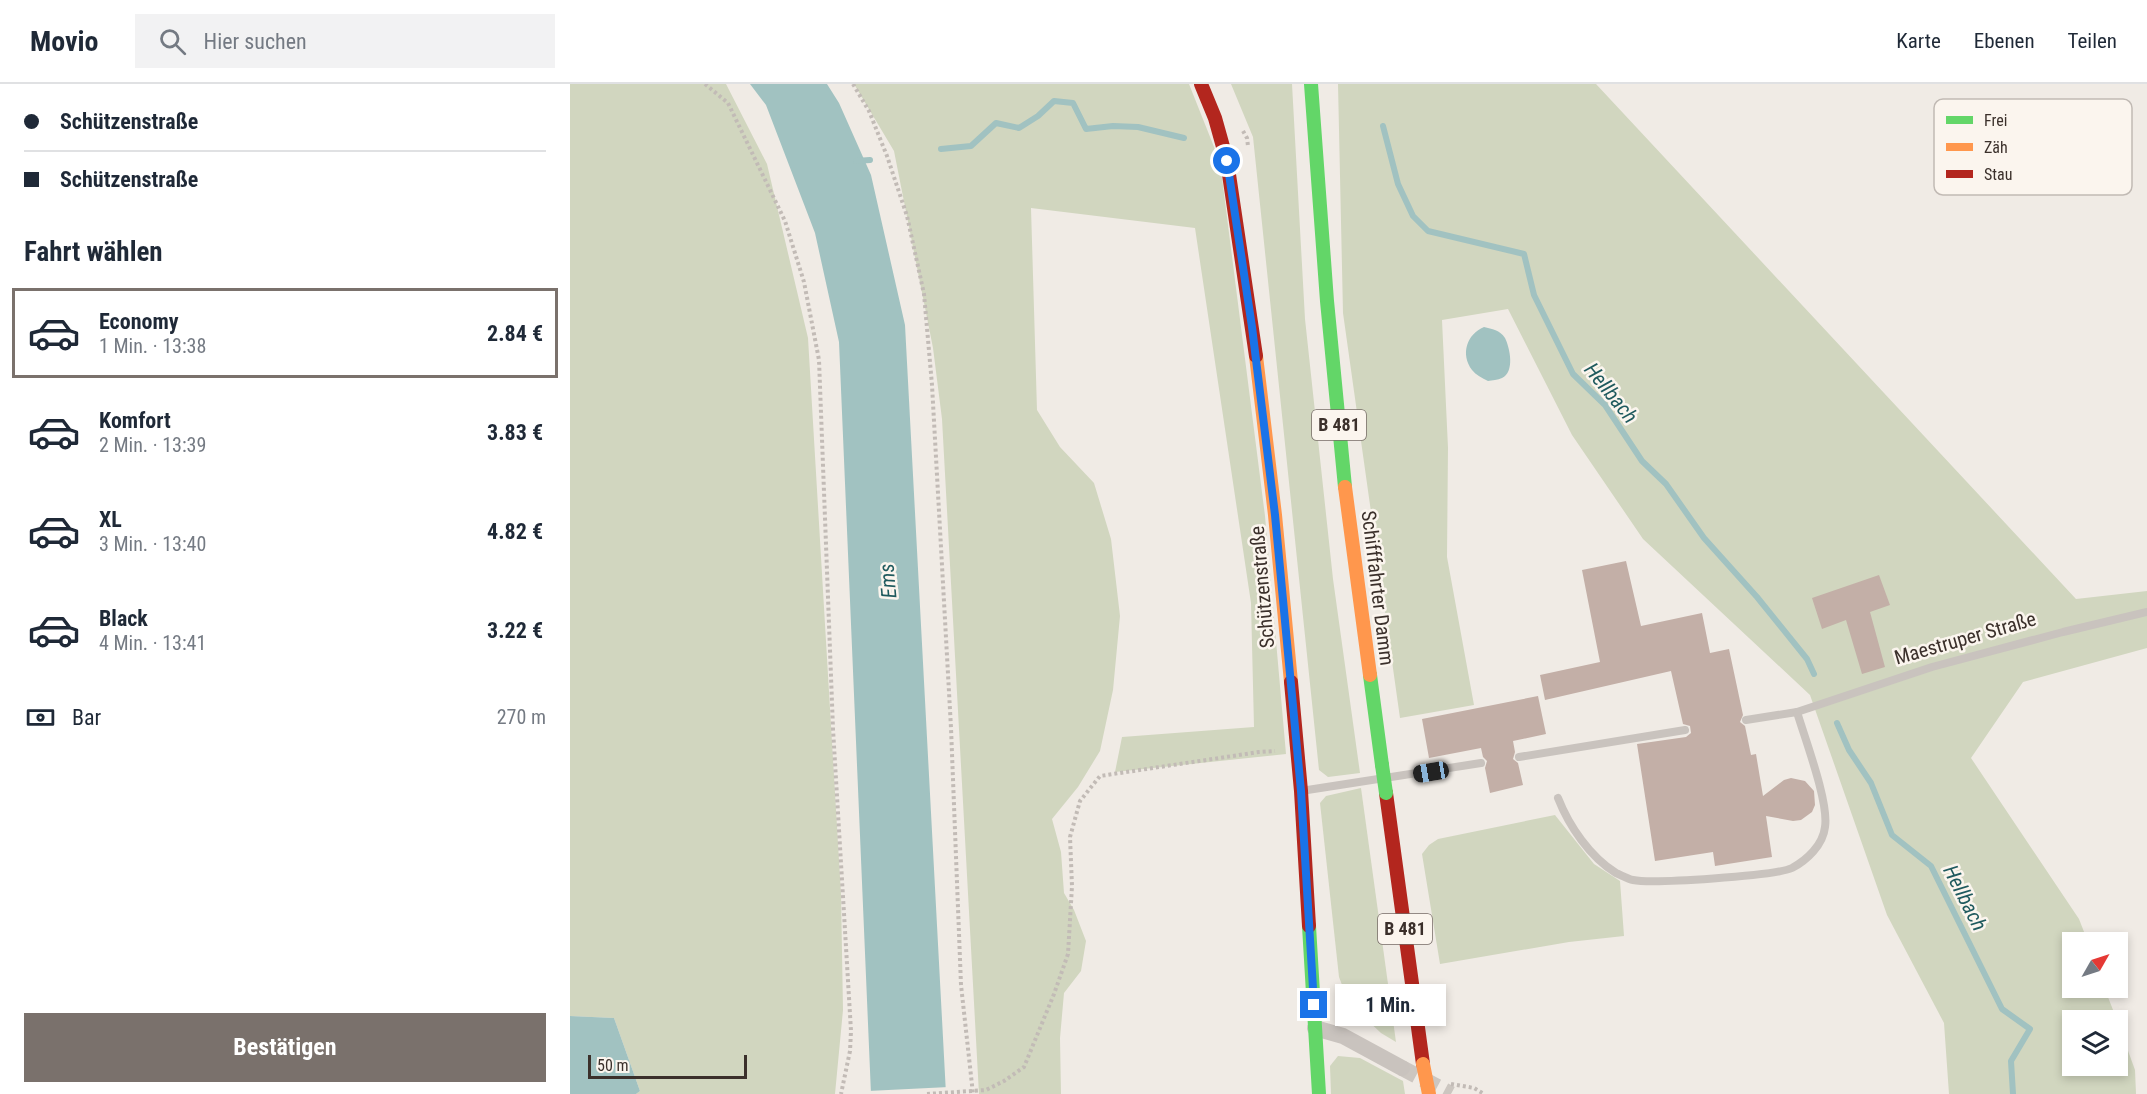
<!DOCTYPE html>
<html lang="de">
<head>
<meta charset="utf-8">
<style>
  :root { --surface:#fff; --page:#f2f2f3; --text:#1f2937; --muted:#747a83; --line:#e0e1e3; --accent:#7a716c }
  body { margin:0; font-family:"Roboto Condensed",sans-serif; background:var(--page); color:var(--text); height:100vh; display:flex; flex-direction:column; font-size:22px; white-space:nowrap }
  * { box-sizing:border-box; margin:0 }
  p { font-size:20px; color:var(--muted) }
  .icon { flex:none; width:33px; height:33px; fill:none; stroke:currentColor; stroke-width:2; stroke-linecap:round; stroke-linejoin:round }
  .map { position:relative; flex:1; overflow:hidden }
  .sheet { display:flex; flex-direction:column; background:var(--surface); width:570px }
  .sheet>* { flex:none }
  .top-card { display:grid; align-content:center; height:132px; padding:0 24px; background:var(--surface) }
  .needle { width:39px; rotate:51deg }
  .fabs { position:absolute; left:1492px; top:848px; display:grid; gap:12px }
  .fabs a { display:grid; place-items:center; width:66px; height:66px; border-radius:0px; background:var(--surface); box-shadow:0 3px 9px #0003; font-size:30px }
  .scale { position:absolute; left:18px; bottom:15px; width:159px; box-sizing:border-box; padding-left:6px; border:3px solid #3b302b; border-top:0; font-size:16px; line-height:21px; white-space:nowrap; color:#3b302b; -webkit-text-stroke:4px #fbf5ee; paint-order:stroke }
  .end { position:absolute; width:27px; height:27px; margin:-14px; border:8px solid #1a73e8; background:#fff; box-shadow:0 0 0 3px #fff }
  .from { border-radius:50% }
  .bubble { position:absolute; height:42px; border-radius:0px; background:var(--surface); box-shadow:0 3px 9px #0003; font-size:20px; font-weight:700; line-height:42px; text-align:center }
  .car { position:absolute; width:18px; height:36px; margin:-18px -9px; border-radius:8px; box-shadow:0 0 4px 2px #0007; background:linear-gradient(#222 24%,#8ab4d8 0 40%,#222 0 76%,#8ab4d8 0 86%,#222 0) }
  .top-card b { display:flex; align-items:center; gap:21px; height:57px; font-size:22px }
  .top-card b+b { border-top:2px solid var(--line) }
  .top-card i { width:15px; height:15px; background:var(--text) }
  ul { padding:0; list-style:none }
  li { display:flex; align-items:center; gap:18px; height:90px; margin:0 12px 9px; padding:0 12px; border:3px solid transparent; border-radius:0px }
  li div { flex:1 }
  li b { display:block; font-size:22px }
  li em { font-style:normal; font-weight:700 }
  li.on { border-color:var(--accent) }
  li>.icon { width:54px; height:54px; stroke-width:1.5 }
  h2 { padding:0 24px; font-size:27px; line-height:72px }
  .pay { display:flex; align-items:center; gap:15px; height:66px; padding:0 24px; font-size:22px }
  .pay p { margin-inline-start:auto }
  .action { display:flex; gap:12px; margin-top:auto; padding:12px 24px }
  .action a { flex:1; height:69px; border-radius:0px; background:var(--accent); color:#fff; font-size:24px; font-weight:700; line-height:69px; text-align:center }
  header { display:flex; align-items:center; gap:36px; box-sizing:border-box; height:84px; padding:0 30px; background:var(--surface); border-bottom:2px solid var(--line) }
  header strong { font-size:28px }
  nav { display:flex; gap:33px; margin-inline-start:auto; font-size:21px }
  .search { width:420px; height:54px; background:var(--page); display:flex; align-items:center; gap:15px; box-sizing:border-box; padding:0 21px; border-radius:0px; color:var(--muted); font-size:22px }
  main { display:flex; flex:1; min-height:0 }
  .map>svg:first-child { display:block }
  .green { fill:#d1d6bf }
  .water { fill:#a1c2c1 }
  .pier { fill:#f0ebe5 }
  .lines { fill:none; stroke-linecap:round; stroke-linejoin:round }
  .stream { stroke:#a1c2c1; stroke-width:6 }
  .building { fill:#c3afa7 }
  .street-tunnel { stroke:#ccc6c0; stroke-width:16; stroke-dasharray:16 8; stroke-linecap:butt }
  .path { stroke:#c2bbb6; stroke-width:4; stroke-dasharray:3 3; stroke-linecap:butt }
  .lane { stroke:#c9c3be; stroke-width:8 }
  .street { stroke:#c9c3be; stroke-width:16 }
  .fast { stroke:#63d668; stroke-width:14 }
  .slow { stroke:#ff974d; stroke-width:14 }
  .jam { stroke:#b3261e; stroke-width:14 }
  .fast-bridge { stroke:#63d668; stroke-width:14 }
  .slow-bridge { stroke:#ff974d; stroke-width:14 }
  .route { stroke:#1a73e8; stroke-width:8 }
  .labels { text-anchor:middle; stroke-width:5; stroke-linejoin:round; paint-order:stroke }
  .shield { fill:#fbf5ee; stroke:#756b66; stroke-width:1.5 }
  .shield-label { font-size:18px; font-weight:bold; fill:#3b302b }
  .street-label { font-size:20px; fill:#3b302b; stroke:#fbf5ee }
  .water-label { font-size:21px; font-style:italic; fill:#1f5a5e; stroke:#fbf5ee }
  .key { fill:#fbf5ee; stroke:#c1bab4; stroke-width:1.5 }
  .key-label { font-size:16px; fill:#3b302b }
</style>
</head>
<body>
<header>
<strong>Movio</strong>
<div class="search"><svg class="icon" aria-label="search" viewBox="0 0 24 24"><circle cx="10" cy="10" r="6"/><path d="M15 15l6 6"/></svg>Hier suchen</div>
<nav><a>Karte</a><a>Ebenen</a><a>Teilen</a></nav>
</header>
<main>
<section class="sheet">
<div class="top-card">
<b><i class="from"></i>Schützenstraße</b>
<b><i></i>Schützenstraße</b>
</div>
<h2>Fahrt wählen</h2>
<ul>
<li class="on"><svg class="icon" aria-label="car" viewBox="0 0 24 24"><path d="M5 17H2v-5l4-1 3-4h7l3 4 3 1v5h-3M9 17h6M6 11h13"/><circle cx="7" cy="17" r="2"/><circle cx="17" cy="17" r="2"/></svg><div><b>Economy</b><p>1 Min. · 13:38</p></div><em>2.84 €</em></li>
<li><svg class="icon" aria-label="car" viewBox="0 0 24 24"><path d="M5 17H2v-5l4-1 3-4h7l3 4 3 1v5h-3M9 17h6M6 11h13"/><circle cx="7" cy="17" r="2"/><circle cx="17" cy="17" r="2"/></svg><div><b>Komfort</b><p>2 Min. · 13:39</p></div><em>3.83 €</em></li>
<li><svg class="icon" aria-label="car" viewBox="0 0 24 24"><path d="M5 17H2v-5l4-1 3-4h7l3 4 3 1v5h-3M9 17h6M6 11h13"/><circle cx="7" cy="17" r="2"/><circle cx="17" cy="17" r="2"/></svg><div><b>XL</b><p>3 Min. · 13:40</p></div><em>4.82 €</em></li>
<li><svg class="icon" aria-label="car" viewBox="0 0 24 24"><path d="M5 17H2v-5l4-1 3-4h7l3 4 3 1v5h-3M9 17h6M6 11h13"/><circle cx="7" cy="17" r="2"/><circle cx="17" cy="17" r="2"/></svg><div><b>Black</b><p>4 Min. · 13:41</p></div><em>3.22 €</em></li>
</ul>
<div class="pay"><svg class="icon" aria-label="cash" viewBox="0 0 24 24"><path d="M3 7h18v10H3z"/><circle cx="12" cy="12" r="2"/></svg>Bar<p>270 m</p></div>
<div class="action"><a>Bestätigen</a></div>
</section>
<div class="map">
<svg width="1577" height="1010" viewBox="0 0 1577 1010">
  <rect width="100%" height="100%" fill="#f0ebe5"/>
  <g class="green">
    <polygon points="0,0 156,0 197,80 238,254 271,810 273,926 265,1010 66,1010 70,1007 44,934 0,932"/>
    <polygon points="284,0 619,0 650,78 695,432 716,670 545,688 552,653 684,643 681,519 625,144 461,124 467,326 490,363 524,399 541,455 550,532 543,606 530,667 508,703 482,735 491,768 494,809 504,826 516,857 511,887 494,909 490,954 491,1010 409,1010 372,335 363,264 324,67"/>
    <polygon points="661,0 722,0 735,235 763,495 790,689 758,693 749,686 683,53"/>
    <polygon points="768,0 1026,0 1506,515 1577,507 1577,564 1453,598 1401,674 1509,835 1518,858 1503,858 1503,903 1534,903 1547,936 1503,936 1503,981 1548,981 1548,939 1565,986 1566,1010 1379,1010 1374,939 1317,831 1240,611 1073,455 1002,351 938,225 872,236 878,364 877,473 904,621 830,634 773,229"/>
    <polygon points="791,704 826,958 811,949 779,919 769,893 750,719 756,712"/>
    <polygon points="985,731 1024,780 1050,797 1054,852 999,858 870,880 852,770 859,761 868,755"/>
    <polygon points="768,972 790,974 833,997 835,1010 761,1010 760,982"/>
  </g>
  <g class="water">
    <polygon points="180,0 257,0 269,19 301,91 335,241 376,1010 301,1010 269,258 245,149 196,21"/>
    <path d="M914 243C922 245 930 246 935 254 940 264 945 288 932 294 928 296 922 296 918 297 912 294 906 291 902 286 890 270 897 250 914 243Z"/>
    <polygon points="0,932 44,934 70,1007 66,1010 0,1010"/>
  </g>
  <polygon class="pier" points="379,1003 379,1010 298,1010 298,1007"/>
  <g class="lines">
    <g class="stream">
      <polyline points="813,42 828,100 843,132 858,147 954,170 964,211 1003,290 1035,321 1072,377 1096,400 1134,454 1187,513 1237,575 1244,590"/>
      <polyline points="371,65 401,62 426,39 449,44 468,32 484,17 503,19 516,45 543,42 568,43 614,54"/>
      <polyline points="286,77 300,76"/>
      <polyline points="1267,639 1279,666 1301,699 1322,751 1361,782 1432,925 1460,945 1441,977 1443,1010"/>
    </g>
  </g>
  <g class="building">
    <polygon points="1056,477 1071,542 1132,529 1140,569 1159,565 1173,631 1170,638 1175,642 1181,671 1186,670 1193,712 1214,696 1221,694 1235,697 1244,707 1245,721 1242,728 1231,736 1223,737 1196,732 1202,773 1145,782 1143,768 1085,777 1067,660 1116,653 1121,649 1120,642 1113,640 1101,587 975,616 970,591 1030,578 1012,486"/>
    <polygon points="1309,491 1320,521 1300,528 1315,583 1292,590 1276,536 1252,545 1242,514"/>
    <polygon points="968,612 976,650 943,657 945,668 943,675 948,679 953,701 920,709 915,684 917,677 913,673 911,664 859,674 852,635"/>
  </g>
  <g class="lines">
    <polyline class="street-tunnel" points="832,984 881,1010"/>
    <g class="path">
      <polyline points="135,0 158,19 215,137 234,198 249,276 263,645 281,947 280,967 271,1010"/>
      <polyline points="283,0 299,27 317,72 337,132 354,210 362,301 381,644 391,901 403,1010"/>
      <polyline points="673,47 677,54 678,62"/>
      <polyline points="767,916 780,934"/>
      <polyline points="881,1000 904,1004 914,1010"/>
      <polyline points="357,1010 416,1006 434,997 454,983 484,910 498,870 502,802 500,753 510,717 530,692 689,668 705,667"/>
    </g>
    <g class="lane">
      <polyline points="1176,636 1227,628 1362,583 1493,548 1577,528"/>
      <polyline points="949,673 1115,646"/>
      <polyline points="731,707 911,679"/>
      <path d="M988 714C999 742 1020 773 1046 789 1051 791 1058 795 1063 796 1082 800 1205 792 1222 784 1237 776 1253 761 1255 743 1259 718 1235 655 1227 628"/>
    </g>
    <polyline class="street" points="745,944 773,952 832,984"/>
    <g class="fast">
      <polyline points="741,0 757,217 775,403"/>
      <polyline points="800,591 812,681"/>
      <polyline points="739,842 749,1010"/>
    </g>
    <g class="slow">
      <polyline points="686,272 705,431 721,598"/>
      <polyline points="775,403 800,591"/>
    </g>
    <g class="jam">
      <polyline points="631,0 645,34 657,77 686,272"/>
      <polyline points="721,598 731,707 739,842"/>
      <polyline points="816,709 853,980"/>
    </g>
    <polyline class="fast-bridge" points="812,681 816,709"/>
    <polyline class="slow-bridge" points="853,980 859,1010"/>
  </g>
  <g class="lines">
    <polyline class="route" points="657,77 682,243 705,431 731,707 744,921"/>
  </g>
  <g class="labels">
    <g class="shield">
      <rect x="742" y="326" width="54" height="30" rx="4.5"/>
      <rect x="808" y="830" width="54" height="30" rx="4.5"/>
    </g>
    <g class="shield-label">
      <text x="769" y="347">B 481</text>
      <text x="835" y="851">B 481</text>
    </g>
    <g class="street-label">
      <text transform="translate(692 503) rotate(-95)" y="7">Schützenstraße</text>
      <text transform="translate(808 504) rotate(83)" y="7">Schifffahrter Damm</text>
      <text transform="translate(1395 554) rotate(-16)" y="7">Maestruper Straße</text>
    </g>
    <g class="water-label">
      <text transform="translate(1041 309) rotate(51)" y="7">Hellbach</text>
      <text transform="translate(318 497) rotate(-95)" y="7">Ems</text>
      <text transform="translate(1395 814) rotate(63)" y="7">Hellbach</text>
    </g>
  </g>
  <rect x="1364" y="15" width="198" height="96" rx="9" class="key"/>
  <rect x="1376" y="32" width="27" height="8" fill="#63d668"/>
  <rect x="1376" y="59" width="27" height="8" fill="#ff974d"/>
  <rect x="1376" y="86" width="27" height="8" fill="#b3261e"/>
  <g class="key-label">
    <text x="1414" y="42">Frei</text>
    <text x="1414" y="69">Zäh</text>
    <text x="1414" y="96">Stau</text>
  </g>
</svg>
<div class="fabs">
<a><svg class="needle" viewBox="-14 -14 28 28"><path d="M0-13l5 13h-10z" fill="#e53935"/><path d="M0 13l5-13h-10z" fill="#747a83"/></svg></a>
<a><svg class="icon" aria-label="layers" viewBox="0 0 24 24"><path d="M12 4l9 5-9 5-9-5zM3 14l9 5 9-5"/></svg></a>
</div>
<div class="scale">50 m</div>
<i class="end from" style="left:657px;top:77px"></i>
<i class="end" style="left:744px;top:921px"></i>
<div class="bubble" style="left:765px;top:900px;width:111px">1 Min.</div>
<i class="car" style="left:861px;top:688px;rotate:261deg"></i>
</div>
</main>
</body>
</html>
